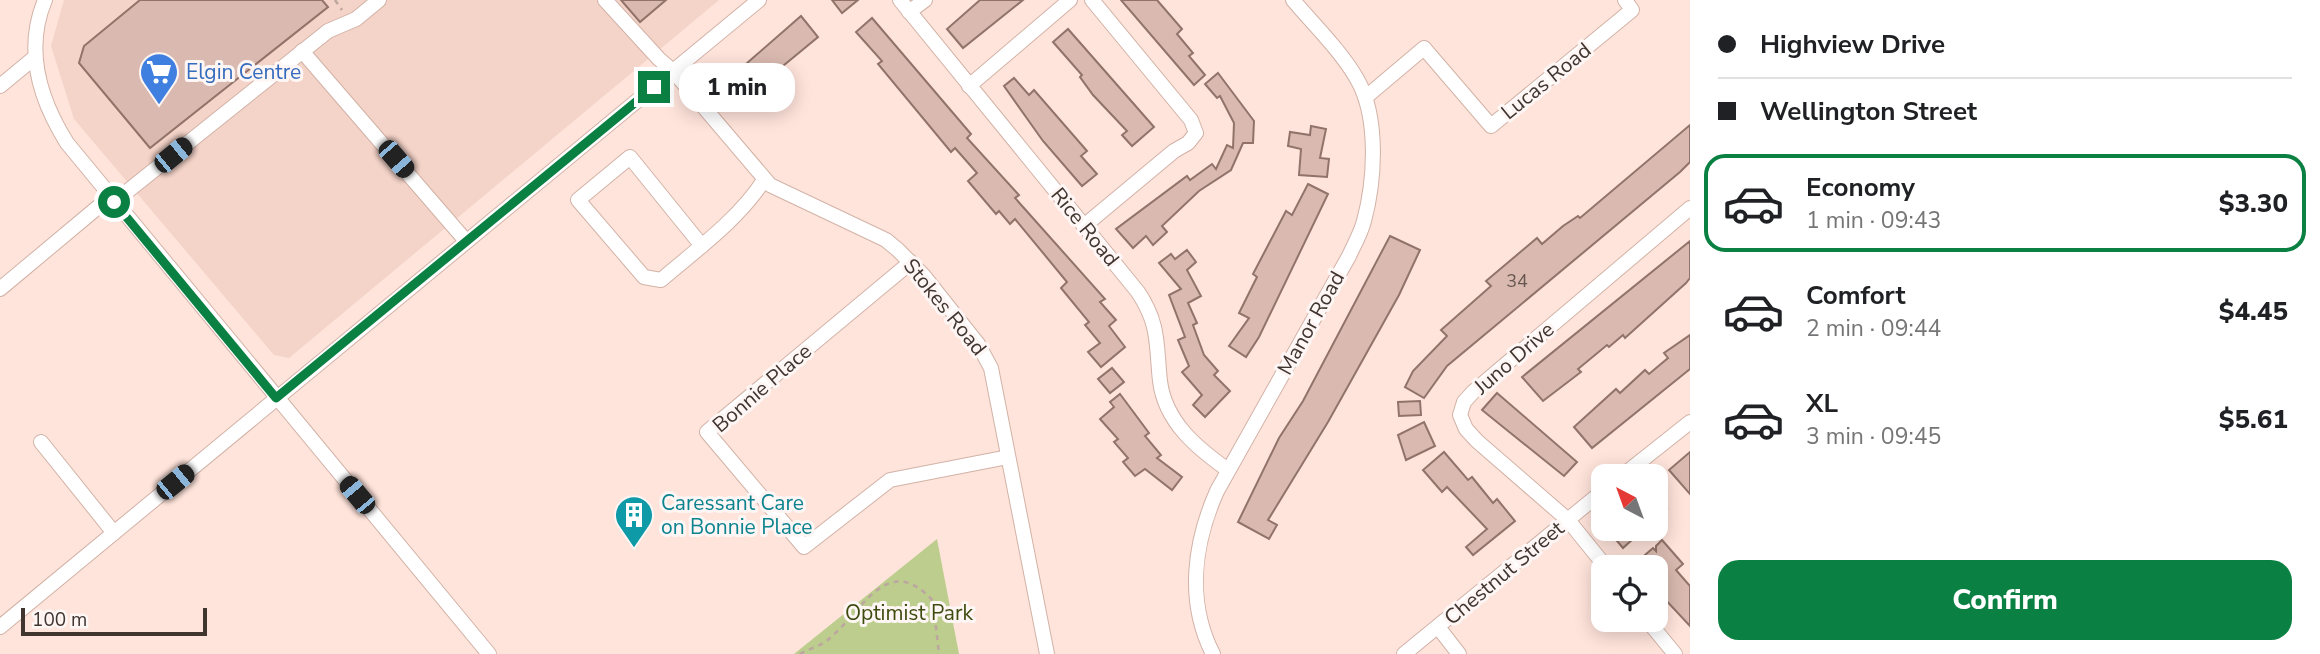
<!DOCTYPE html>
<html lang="en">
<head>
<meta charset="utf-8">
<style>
  :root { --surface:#fff; --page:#f2f2f2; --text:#202124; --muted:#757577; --line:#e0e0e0; --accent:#0b8043 }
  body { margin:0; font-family:"Nunito Sans",sans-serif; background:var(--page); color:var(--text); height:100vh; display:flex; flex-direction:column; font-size:26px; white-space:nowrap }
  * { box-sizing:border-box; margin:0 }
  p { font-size:23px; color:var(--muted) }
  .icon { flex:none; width:38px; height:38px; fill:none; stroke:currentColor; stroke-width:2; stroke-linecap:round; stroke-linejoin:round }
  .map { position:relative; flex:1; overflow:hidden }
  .drawer { display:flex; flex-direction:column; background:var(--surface); width:630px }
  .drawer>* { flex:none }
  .top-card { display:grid; align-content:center; height:154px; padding:0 28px; background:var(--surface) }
  .needle { width:46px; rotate:319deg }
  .fabs { position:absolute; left:1591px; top:464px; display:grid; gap:14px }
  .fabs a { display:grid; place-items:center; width:77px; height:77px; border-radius:14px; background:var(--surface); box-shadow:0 4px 18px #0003; font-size:35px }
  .scale { position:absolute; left:21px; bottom:18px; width:186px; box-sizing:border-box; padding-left:7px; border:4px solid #413530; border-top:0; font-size:19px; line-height:24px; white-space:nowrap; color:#413530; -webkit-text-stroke:5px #fdf6f4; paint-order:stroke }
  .end { position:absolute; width:32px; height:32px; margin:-16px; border:9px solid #0b8043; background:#fff; box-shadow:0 0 0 4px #fff }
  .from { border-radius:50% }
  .bubble { position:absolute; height:49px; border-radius:21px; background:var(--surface); box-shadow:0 4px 18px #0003; font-size:23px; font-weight:800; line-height:49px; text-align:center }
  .car { position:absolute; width:21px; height:42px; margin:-21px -10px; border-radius:9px; box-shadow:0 0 5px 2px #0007; background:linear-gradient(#222 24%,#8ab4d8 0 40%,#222 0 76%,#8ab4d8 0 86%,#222 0) }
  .top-card b { display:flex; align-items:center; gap:24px; height:66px; font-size:26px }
  .top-card b+b { border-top:2px solid var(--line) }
  .top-card i { width:18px; height:18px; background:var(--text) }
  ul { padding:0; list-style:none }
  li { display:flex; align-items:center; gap:21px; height:98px; margin:0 14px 10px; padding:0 14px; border:4px solid transparent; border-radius:21px }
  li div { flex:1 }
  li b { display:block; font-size:26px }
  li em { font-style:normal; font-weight:800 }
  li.active { border-color:var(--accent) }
  li>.icon { width:63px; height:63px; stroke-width:1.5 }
  .action { display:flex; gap:14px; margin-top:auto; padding:14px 28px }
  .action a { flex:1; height:80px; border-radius:21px; background:var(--accent); color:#fff; font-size:28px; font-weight:800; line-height:80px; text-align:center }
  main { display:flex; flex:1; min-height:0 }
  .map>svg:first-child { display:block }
  .built { fill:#f4d3c8 }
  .green { fill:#bccd8e }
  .building { fill:#dabab0; stroke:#91736a; stroke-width:2 }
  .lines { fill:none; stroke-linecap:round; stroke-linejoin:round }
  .minor-casing { stroke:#d2b2a7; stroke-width:16 }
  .path { stroke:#bca69f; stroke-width:2.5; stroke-dasharray:5 5; stroke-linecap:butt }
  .minor { stroke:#fff; stroke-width:14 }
  .route { stroke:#0b8043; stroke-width:9 }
  .labels { text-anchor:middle; stroke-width:6; stroke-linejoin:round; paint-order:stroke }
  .number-label { font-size:18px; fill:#675650 }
  .shop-label { font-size:21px; fill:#366cbe; stroke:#fdf6f4; text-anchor:start }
  .street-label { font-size:21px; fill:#413530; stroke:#fdf6f4 }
  .culture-label { font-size:21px; fill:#0d838f; stroke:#fdf6f4; text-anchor:start }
  .park-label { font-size:21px; fill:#3e4b0e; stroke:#fdf6f4 }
</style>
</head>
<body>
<main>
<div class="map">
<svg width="1690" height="654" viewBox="0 0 1690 654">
  <rect width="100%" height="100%" fill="#ffe4db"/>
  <polygon class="built" points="64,0 719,0 289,358 274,355 74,119 51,46"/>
  <polygon class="green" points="937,539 959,654 794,654"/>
  <g class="building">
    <polygon points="140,0 322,0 328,7 150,148 79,63 84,46"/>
    <polygon points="621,0 666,0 640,22"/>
    <polygon points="832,0 858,0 842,13"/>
    <polygon points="980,0 1023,0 963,48 947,29"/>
    <polygon points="1121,0 1157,0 1182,29 1177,34 1193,53 1189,56 1205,75 1194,85"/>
    <polygon points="801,16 818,37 738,103 723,84"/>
    <polygon points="872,18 971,134 967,138 1019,195 1015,198 1105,299 1100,302 1116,320 1109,326 1125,347 1101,367 1088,352 1100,343 1085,325 1089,322 1061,288 1067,282 1015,219 1010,224 999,211 996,214 968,181 977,173 955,148 951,152 878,64 882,61 856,32"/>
    <polygon points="1068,29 1154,127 1132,146 1122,135 1127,131 1093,95 1080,77 1082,75 1053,42"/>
    <polygon points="1218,73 1254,121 1253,143 1243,143 1231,170 1199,191 1162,226 1167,232 1153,245 1146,236 1133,248 1116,229 1187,176 1190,180 1212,164 1216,169 1227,145 1233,148 1234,123 1220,96 1217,98 1205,84"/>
    <polygon points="1014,78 1029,95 1034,90 1087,151 1081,156 1097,174 1082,186 1043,141 1004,86"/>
    <polygon points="1690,125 1690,162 1680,172 1447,366 1424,398 1405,387 1413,371 1447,336 1441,330 1491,286 1486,281 1537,238 1542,244 1563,226 1578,216 1580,218"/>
    <polygon points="1311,126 1326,129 1320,158 1329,159 1327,177 1299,175 1301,149 1288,146 1290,132 1310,135"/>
    <polygon points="1308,184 1328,194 1259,337 1246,357 1229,346 1249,318 1239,313 1257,277 1253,274 1286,211 1292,215"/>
    <polygon points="1390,236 1420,250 1399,295 1328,422 1268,520 1277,525 1269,539 1238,522 1279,438 1303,401"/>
    <polygon points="1690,241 1690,278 1686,283 1625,338 1623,335 1609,347 1607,345 1578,369 1581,372 1543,401 1522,377"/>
    <polygon points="1187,250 1196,262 1187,270 1201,296 1188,303 1197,323 1193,325 1204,355 1218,371 1214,375 1230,391 1205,417 1193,405 1202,395 1182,372 1189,366 1178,340 1185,337 1169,295 1181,289 1159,263 1171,254 1175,259"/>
    <polygon points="1690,335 1690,369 1592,448 1574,427 1616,389 1620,393 1645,370 1649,374 1668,358 1664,353"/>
    <polygon points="1112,368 1124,382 1110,393 1098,379"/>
    <polygon points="1497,393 1577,462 1564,476 1482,410"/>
    <polygon points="1120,394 1149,433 1145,436 1161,455 1157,458 1182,477 1172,490 1145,469 1135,476 1123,462 1128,458 1114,442 1118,439 1100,419 1114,407 1110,402"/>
    <polygon points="1420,401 1421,415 1399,416 1398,402"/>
    <polygon points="1424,422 1435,446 1406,460 1398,435"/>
    <polygon points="1444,452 1468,480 1472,477 1493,503 1497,499 1515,521 1473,555 1466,547 1487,529 1447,487 1442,492 1423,470"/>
    <polygon points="1690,452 1690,494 1669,470"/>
    <polygon points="1656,496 1667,509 1656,519"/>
    <polygon points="1606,528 1645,528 1623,548"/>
    <polygon points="1662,540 1683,564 1676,570 1690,586 1690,626 1661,595 1664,593 1656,584 1656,567 1631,567 1653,548 1656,551 1656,546"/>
  </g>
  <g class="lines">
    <defs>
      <g id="minor">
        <path d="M45 0C24 50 40 100 67 143L489 654"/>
        <polyline points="605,0 659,59 673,71 770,185 886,240 898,250 924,276 978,344 991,368 1047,654"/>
        <path d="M900 0 1138 292C1160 325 1156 345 1160 381 1165 422 1197 448 1228 470"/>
        <polyline points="909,12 925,0"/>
        <polyline points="302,51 466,241"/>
        <polyline points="0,86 34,58"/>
        <polyline points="969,86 1070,0"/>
        <polyline points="1366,97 1424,48 1491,126 1632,10 1625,0"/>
        <polyline points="114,202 328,31 356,19 379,0"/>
        <polyline points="1084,226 1174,151 1188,143 1196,133 1191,120 1092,0"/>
        <path d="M702 246 630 157 578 200 644 277 661 280C697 249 738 220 764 180"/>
        <polyline points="911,262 707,432 804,547 890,480 1008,457"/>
        <polyline points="0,289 110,197"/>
        <polyline points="41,442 114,533"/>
        <polyline points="1622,476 1690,422"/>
        <polyline points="1606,567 1568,520 1477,441 1466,429 1460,415 1464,402 1473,392 1690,208"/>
        <polyline points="1647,620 1675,654"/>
        <polyline points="0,627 759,0"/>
        <polyline points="1438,627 1459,654"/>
        <path d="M1213 654C1186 601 1194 543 1217 491L1349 256C1354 245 1361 233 1364 221 1375 180 1379 117 1357 79 1341 51 1314 25 1293 0"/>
        <polyline points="1404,654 1603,491"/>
      </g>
    </defs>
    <use href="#minor" class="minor-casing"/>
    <g class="path">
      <polyline points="335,0 342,10"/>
      <path d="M800 654C810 648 822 646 830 638 864 609 888 551 933 601L939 654"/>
    </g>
    <use href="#minor" class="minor"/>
  </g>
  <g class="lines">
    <polyline class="route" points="114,202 276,398 654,87"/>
  </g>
  <defs>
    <symbol id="supermarket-pin" viewBox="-11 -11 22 30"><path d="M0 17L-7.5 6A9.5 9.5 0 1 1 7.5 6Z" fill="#3f7fe0" stroke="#fdf6f4"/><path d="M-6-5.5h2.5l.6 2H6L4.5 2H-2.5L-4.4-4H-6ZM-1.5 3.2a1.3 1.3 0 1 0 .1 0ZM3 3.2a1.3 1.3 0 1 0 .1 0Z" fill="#fff"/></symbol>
    <symbol id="building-pin" viewBox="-11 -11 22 30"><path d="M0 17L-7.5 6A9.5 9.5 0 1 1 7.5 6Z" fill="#0f9aa8" stroke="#fdf6f4"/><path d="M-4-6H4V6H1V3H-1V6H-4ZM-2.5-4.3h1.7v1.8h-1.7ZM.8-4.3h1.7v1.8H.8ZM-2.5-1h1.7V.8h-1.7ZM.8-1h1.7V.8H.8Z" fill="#fff"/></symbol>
  </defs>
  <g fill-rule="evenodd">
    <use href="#supermarket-pin" x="137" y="50" width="44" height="60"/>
    <use href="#building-pin" x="612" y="493" width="44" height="60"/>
  </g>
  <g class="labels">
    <g class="number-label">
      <text x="1517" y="287">34</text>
    </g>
    <g class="shop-label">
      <text x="186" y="79">Elgin Centre</text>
    </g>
    <g class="street-label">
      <text transform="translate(1546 81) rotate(-39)" y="7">Lucas Road</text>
      <text transform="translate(1085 227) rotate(51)" y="7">Rice Road</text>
      <text transform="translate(945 307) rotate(51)" y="7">Stokes Road</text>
      <text transform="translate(1311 323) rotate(-61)" y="7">Manor Road</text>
      <text transform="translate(1514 358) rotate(-41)" y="7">Juno Drive</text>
      <text transform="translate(762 388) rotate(-41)" y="7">Bonnie Place</text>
      <text transform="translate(1504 573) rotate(-40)" y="7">Chestnut Street</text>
    </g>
    <g class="culture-label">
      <text x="661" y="510">Caressant Care<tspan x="661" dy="24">on Bonnie Place</tspan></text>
    </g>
    <g class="park-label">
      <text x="909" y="620">Optimist Park</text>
    </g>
  </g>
</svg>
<div class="fabs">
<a><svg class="needle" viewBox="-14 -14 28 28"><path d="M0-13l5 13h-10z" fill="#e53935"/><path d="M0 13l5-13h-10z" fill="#757577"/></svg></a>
<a><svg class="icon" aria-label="locate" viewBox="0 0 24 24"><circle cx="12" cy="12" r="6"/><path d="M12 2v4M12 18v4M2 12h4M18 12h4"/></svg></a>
</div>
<div class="scale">100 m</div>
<i class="end from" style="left:114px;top:202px"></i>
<i class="end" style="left:654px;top:87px"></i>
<div class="bubble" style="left:679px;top:63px;width:116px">1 min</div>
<i class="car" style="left:173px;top:155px;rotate:51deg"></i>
<i class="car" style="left:396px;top:159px;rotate:139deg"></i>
<i class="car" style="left:175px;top:482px;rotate:51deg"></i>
<i class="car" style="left:357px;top:495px;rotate:320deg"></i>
</div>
<section class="drawer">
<div class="top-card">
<b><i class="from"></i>Highview Drive</b>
<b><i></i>Wellington Street</b>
</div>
<ul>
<li class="active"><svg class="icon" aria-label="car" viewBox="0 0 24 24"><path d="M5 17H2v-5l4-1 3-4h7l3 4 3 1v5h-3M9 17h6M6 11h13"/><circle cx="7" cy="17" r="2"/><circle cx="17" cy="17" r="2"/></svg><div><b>Economy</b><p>1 min · 09:43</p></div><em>$3.30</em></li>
<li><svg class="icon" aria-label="car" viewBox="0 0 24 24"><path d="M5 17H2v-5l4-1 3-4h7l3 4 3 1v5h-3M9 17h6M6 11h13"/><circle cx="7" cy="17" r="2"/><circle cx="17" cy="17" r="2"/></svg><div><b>Comfort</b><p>2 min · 09:44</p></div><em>$4.45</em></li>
<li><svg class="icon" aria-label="car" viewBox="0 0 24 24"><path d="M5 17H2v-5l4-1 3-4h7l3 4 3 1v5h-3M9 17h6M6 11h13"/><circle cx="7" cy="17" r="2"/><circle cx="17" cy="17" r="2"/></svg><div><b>XL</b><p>3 min · 09:45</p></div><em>$5.61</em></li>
</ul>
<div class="action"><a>Confirm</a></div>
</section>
</main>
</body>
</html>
